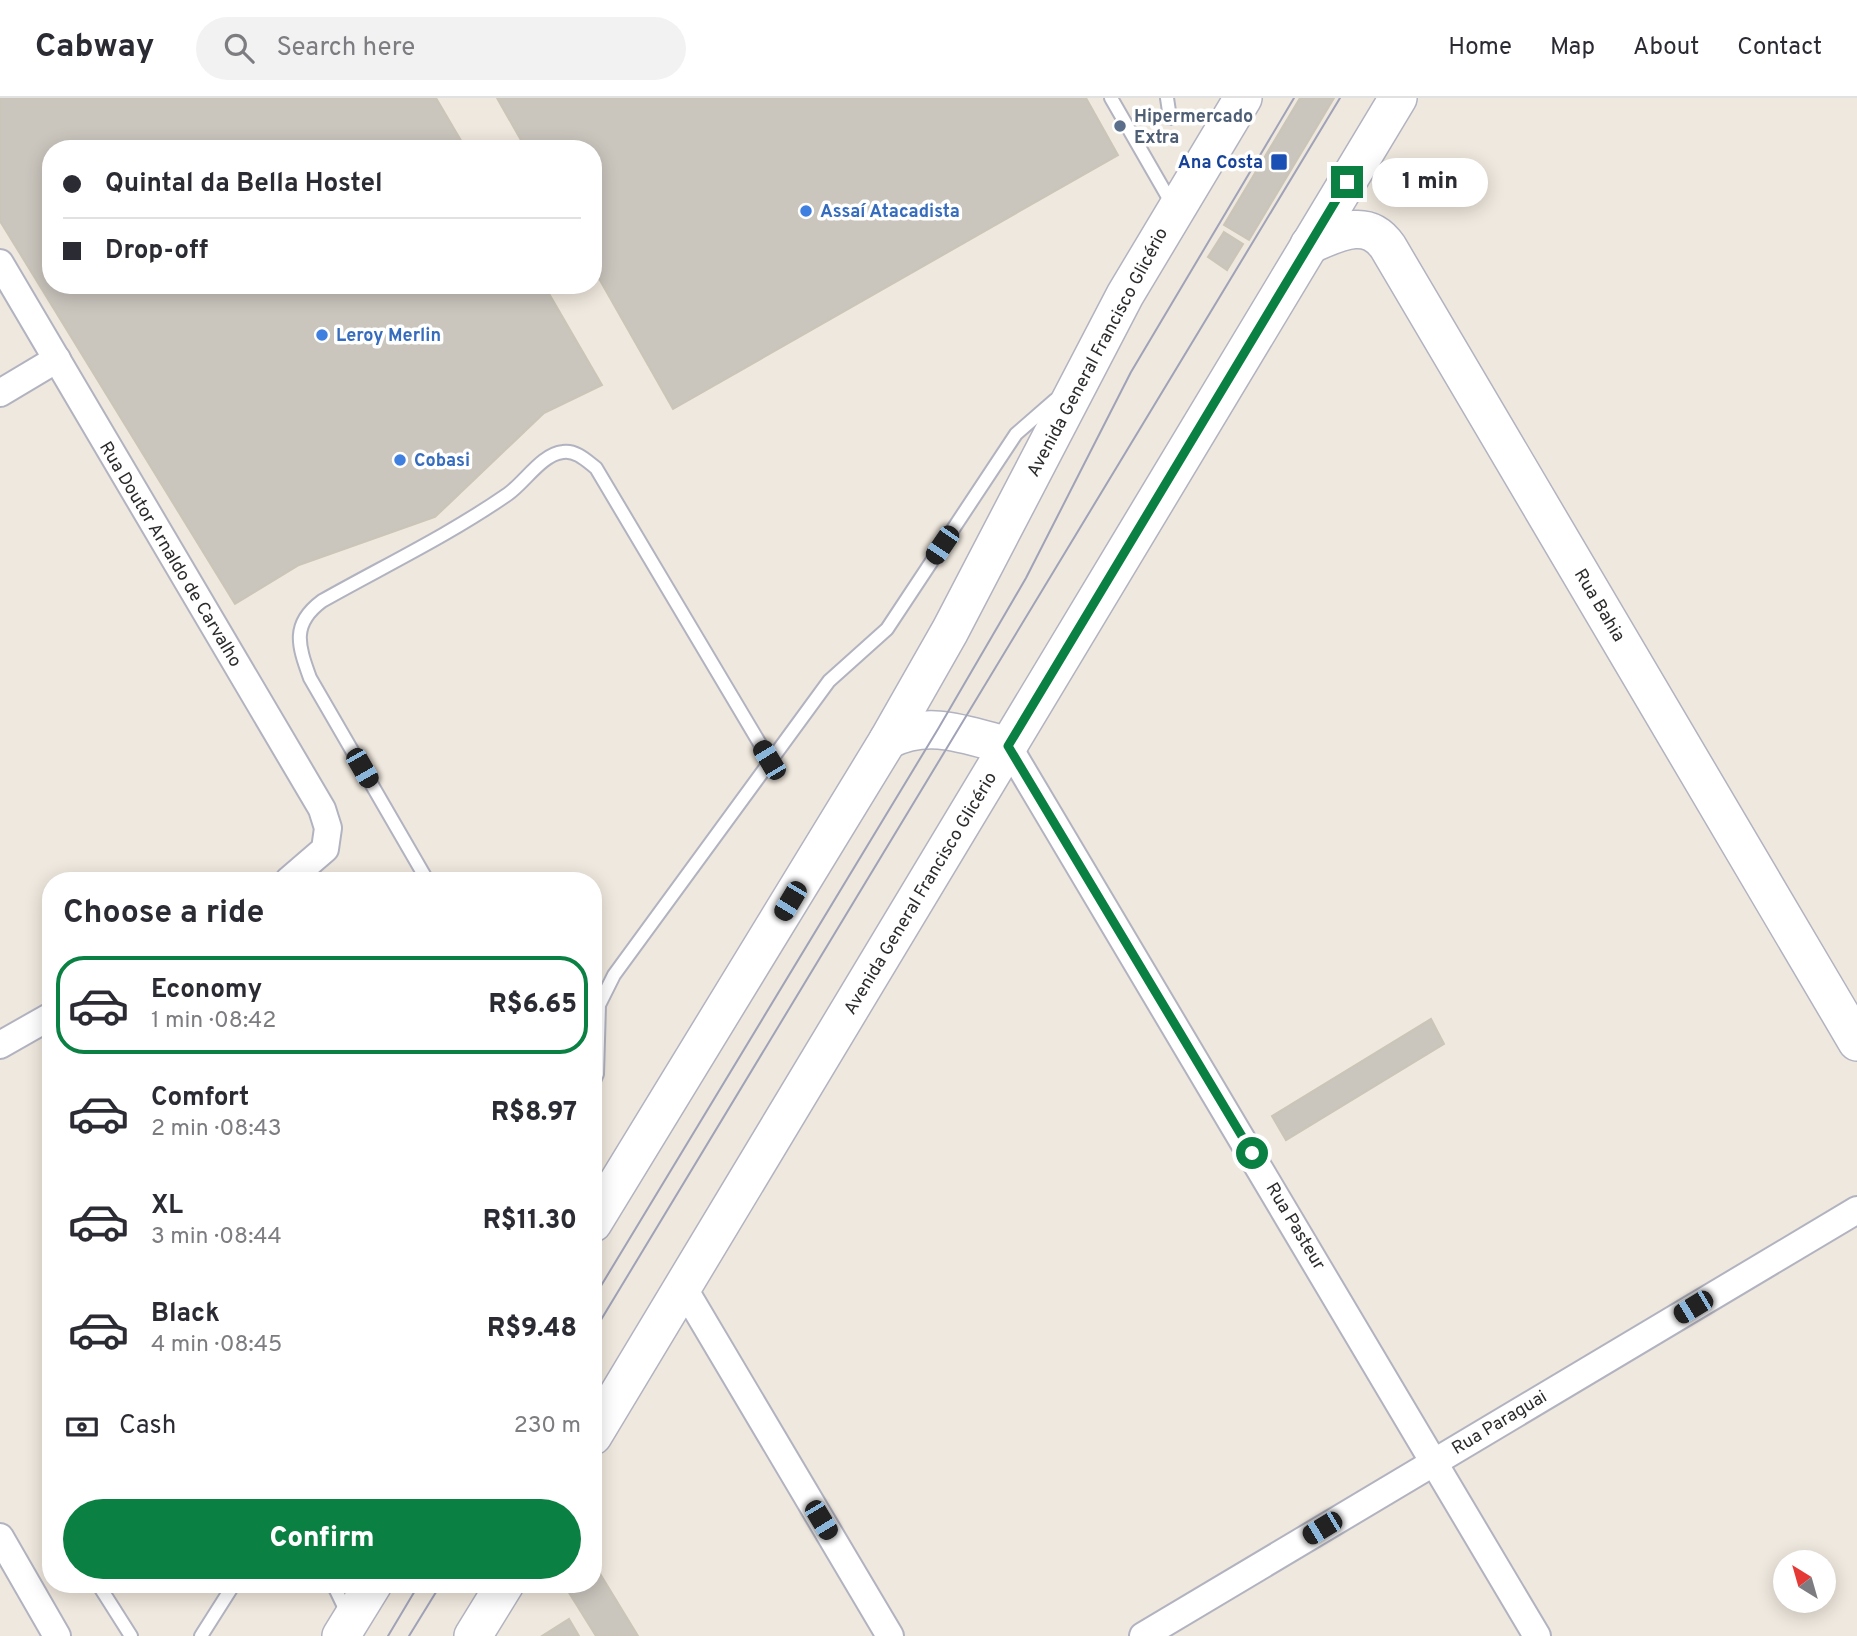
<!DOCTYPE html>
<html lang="en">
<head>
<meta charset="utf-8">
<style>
  :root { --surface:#fff; --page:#f2f2f3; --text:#2b2b33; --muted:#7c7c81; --line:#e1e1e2; --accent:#0b8043 }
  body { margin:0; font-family:Overpass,sans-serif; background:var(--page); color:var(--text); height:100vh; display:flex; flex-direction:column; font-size:26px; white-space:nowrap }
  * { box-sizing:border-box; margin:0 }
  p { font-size:23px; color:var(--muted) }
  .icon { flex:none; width:38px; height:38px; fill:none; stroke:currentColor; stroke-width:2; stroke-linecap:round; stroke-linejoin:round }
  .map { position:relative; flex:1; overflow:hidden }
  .details { position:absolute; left:42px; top:774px; width:560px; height:721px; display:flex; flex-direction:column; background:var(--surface); border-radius:28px; box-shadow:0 4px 18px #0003 }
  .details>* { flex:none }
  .banner { position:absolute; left:42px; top:42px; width:560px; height:154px; border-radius:28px; box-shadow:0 4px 18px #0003; display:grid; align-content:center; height:154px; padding:0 21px; background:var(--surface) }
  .needle { width:46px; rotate:323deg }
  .tools { position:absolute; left:1773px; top:1452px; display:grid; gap:14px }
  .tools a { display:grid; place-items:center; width:63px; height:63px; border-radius:50%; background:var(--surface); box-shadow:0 4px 18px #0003; font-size:35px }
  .end { position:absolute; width:32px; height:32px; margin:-16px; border:9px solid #0b8043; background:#fff; box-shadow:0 0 0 4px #fff }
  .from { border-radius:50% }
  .bubble { position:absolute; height:49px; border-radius:24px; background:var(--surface); box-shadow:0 4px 18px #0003; font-size:23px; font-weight:800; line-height:49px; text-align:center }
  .car { position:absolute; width:21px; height:42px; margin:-21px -10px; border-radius:9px; box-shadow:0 0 5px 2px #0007; background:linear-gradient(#222 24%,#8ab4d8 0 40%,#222 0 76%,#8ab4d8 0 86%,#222 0) }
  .banner b { display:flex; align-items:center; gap:24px; height:66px; font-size:26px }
  .banner b+b { border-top:2px solid var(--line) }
  .banner i { width:18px; height:18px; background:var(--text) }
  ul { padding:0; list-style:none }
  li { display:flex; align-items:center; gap:21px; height:98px; margin:0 14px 10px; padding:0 7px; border:4px solid transparent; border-radius:28px }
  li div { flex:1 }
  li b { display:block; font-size:26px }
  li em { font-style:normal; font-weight:800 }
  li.current { border-color:var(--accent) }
  li>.icon { width:63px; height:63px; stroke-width:1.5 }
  h2 { padding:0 21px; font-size:32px; line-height:84px }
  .pay { display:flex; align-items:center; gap:18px; height:77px; padding:0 21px; font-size:26px }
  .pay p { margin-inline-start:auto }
  .action { display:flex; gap:14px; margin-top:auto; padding:14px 21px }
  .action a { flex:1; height:80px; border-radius:42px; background:var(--accent); color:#fff; font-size:28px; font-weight:800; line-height:80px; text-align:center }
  header { display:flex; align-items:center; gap:42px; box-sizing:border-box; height:98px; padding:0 35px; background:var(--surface); border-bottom:2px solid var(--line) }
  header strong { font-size:33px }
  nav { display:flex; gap:38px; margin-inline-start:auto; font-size:24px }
  .search { width:490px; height:63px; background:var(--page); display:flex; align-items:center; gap:18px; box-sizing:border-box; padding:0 24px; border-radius:38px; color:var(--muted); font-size:26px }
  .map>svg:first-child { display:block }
  .building { fill:#cac5bd; stroke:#cac5b7; stroke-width:2 }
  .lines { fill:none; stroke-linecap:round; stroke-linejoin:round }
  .lane-casing { stroke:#b2b3c1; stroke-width:16 }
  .street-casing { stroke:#b2b3c1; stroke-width:30 }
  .secondary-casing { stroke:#b2b3c1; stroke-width:40 }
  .lane { stroke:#fff; stroke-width:12 }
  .street { stroke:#fff; stroke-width:26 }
  .secondary { stroke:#fff; stroke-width:37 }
  .tram { stroke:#a0a2b8; stroke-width:2 }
  .route { stroke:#0b8043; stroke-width:9 }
  .service-dot { fill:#5c6f8a; stroke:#fff; stroke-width:2.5 }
  .transit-dot { fill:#1a4fb4; stroke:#fff; stroke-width:2.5 }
  .shop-dot { fill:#3f7fe0; stroke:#fff; stroke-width:2.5 }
  .labels { text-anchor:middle; stroke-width:7; stroke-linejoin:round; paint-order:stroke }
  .service-label { font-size:18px; font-weight:bold; fill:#4e5e75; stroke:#fff; text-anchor:start }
  .transit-label { font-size:18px; font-weight:bold; fill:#164399; stroke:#fff; text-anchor:end }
  .shop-label { font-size:18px; font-weight:bold; fill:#366cbe; stroke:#fff; text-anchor:start }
  .street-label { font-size:18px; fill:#2c2c2c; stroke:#fff }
</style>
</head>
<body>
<header>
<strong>Cabway</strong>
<div class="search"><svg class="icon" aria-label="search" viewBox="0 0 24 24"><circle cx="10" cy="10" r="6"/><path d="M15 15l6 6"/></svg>Search here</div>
<nav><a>Home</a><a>Map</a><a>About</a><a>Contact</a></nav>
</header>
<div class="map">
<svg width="1857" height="1538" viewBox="0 0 1857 1538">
  <rect width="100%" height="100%" fill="#efe8de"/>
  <g class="building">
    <polygon points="0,0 436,0 466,51 51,51 51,187 544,187 602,287 544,315 435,419 299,467 235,506 0,123"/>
    <polygon points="497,0 1086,0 1118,57 673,311 593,170 593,51 526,51"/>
    <polygon points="1300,0 1334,0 1249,142 1224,127"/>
    <polygon points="1224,134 1243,146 1227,172 1208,159"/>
    <polygon points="1431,921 1444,946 1286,1042 1272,1018"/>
    <polygon points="599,1474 638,1538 596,1538 568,1493 580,1486 593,1486 593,1478"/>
    <polygon points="569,1521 579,1538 542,1538"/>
  </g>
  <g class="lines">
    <defs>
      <g id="lane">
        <polyline points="1111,0 1172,106"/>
        <polyline points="1167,0 1170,20"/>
        <path d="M427 782 310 580C298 547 291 526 322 503 384 468 449 437 508 396 525 384 542 356 563 354 576 352 587 363 596 370L769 661"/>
        <polyline points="593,985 597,976 599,907 614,877 829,583 887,531 1016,336 1055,302"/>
        <polyline points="98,1486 131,1538"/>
        <polyline points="333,1486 348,1517"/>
        <polyline points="201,1538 234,1486"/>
      </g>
      <g id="street">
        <polyline points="0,165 322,711 328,730 325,751 289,782"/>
        <polyline points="0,295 57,261"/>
        <polyline points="1008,648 1537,1538"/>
        <polyline points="0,947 51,918"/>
        <polyline points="683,1189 890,1538"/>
        <polyline points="0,1439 57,1538"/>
        <polyline points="1143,1538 1857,1112"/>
      </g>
      <g id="secondary">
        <path d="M1309 147C1337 135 1367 118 1388 149L1857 944"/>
        <path d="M888 642C929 621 966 637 1008 648"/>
        <polyline points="593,1125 888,642 950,533 1125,197 1243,0"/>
        <polyline points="593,1338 1398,0"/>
        <polyline points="341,1538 373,1486"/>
        <polyline points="473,1538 505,1486"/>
      </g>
    </defs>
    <use href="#lane" class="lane-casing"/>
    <use href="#street" class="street-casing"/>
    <use href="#secondary" class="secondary-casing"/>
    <use href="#lane" class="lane"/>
    <use href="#street" class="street"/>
    <use href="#secondary" class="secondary"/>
    <g class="tram">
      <polyline points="593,1201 938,631 1026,480 1131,274 1294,0"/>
      <polyline points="593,1235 1340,0"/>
      <polyline points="388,1538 419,1486"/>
      <polyline points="409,1538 441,1486"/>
    </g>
  </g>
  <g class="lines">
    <polyline class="route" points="1252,1055 1008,648 1347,84"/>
  </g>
  <circle class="service-dot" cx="1120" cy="28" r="7"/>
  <rect class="transit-dot" x="1270" y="55" width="18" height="18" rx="3.5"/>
  <g class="shop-dot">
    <circle cx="806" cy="113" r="7"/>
    <circle cx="322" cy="237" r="7"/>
    <circle cx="400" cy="362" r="7"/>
  </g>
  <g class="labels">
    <g class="service-label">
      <text x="1134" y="24">Hipermercado<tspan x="1134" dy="21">Extra</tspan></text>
    </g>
    <g class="transit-label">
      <text x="1263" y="70">Ana Costa</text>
    </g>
    <g class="shop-label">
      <text x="820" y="119">Assaí Atacadista</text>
      <text x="336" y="243">Leroy Merlin</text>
      <text x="414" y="368">Cobasi</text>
    </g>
    <g class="street-label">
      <text transform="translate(1097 254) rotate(-62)" y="6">Avenida General Francisco Glicério</text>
      <text transform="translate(171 456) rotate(59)" y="6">Rua Doutor Arnaldo de Carvalho</text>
      <text transform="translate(1600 507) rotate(59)" y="6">Rua Bahia</text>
      <text transform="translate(920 795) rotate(-59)" y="6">Avenida General Francisco Glicério</text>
      <text transform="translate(1296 1128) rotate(59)" y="6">Rua Pasteur</text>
      <text transform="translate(1499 1324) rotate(-31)" y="6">Rua Paraguai</text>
    </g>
  </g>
</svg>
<div class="tools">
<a><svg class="needle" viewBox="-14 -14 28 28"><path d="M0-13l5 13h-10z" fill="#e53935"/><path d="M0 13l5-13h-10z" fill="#7c7c81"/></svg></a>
</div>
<i class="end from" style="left:1252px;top:1055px"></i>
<i class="end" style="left:1347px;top:84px"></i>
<div class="bubble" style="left:1372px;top:60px;width:116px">1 min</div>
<i class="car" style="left:942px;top:447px;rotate:214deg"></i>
<i class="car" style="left:769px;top:662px;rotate:329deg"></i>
<i class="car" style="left:362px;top:670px;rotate:150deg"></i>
<i class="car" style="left:790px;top:803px;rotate:211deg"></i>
<i class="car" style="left:1693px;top:1209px;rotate:239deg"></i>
<i class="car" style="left:821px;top:1422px;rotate:149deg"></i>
<i class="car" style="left:1322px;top:1430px;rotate:239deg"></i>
<div class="banner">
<b><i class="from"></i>Quintal da Bella Hostel</b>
<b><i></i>Drop-off</b>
</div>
<section class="details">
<h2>Choose a ride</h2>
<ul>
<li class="current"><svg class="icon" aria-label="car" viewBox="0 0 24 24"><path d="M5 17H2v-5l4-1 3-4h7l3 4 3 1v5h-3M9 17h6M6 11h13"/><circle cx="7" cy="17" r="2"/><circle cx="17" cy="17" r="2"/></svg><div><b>Economy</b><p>1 min · 08:42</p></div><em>R$6.65</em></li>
<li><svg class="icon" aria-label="car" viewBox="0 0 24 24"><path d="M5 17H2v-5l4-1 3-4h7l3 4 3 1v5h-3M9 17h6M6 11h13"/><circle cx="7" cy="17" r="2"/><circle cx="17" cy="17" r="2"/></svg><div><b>Comfort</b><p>2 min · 08:43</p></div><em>R$8.97</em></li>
<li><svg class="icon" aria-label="car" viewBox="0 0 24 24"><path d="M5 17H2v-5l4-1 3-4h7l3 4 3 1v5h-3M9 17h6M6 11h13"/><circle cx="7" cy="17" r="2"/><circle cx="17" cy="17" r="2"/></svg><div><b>XL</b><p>3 min · 08:44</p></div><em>R$11.30</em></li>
<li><svg class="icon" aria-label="car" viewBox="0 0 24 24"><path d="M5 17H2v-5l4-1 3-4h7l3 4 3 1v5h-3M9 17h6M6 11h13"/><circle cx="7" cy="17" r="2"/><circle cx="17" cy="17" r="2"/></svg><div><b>Black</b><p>4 min · 08:45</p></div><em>R$9.48</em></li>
</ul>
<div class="pay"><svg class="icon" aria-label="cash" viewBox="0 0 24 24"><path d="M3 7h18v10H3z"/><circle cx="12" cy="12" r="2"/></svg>Cash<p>230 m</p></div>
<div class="action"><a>Confirm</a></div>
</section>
</div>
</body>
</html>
